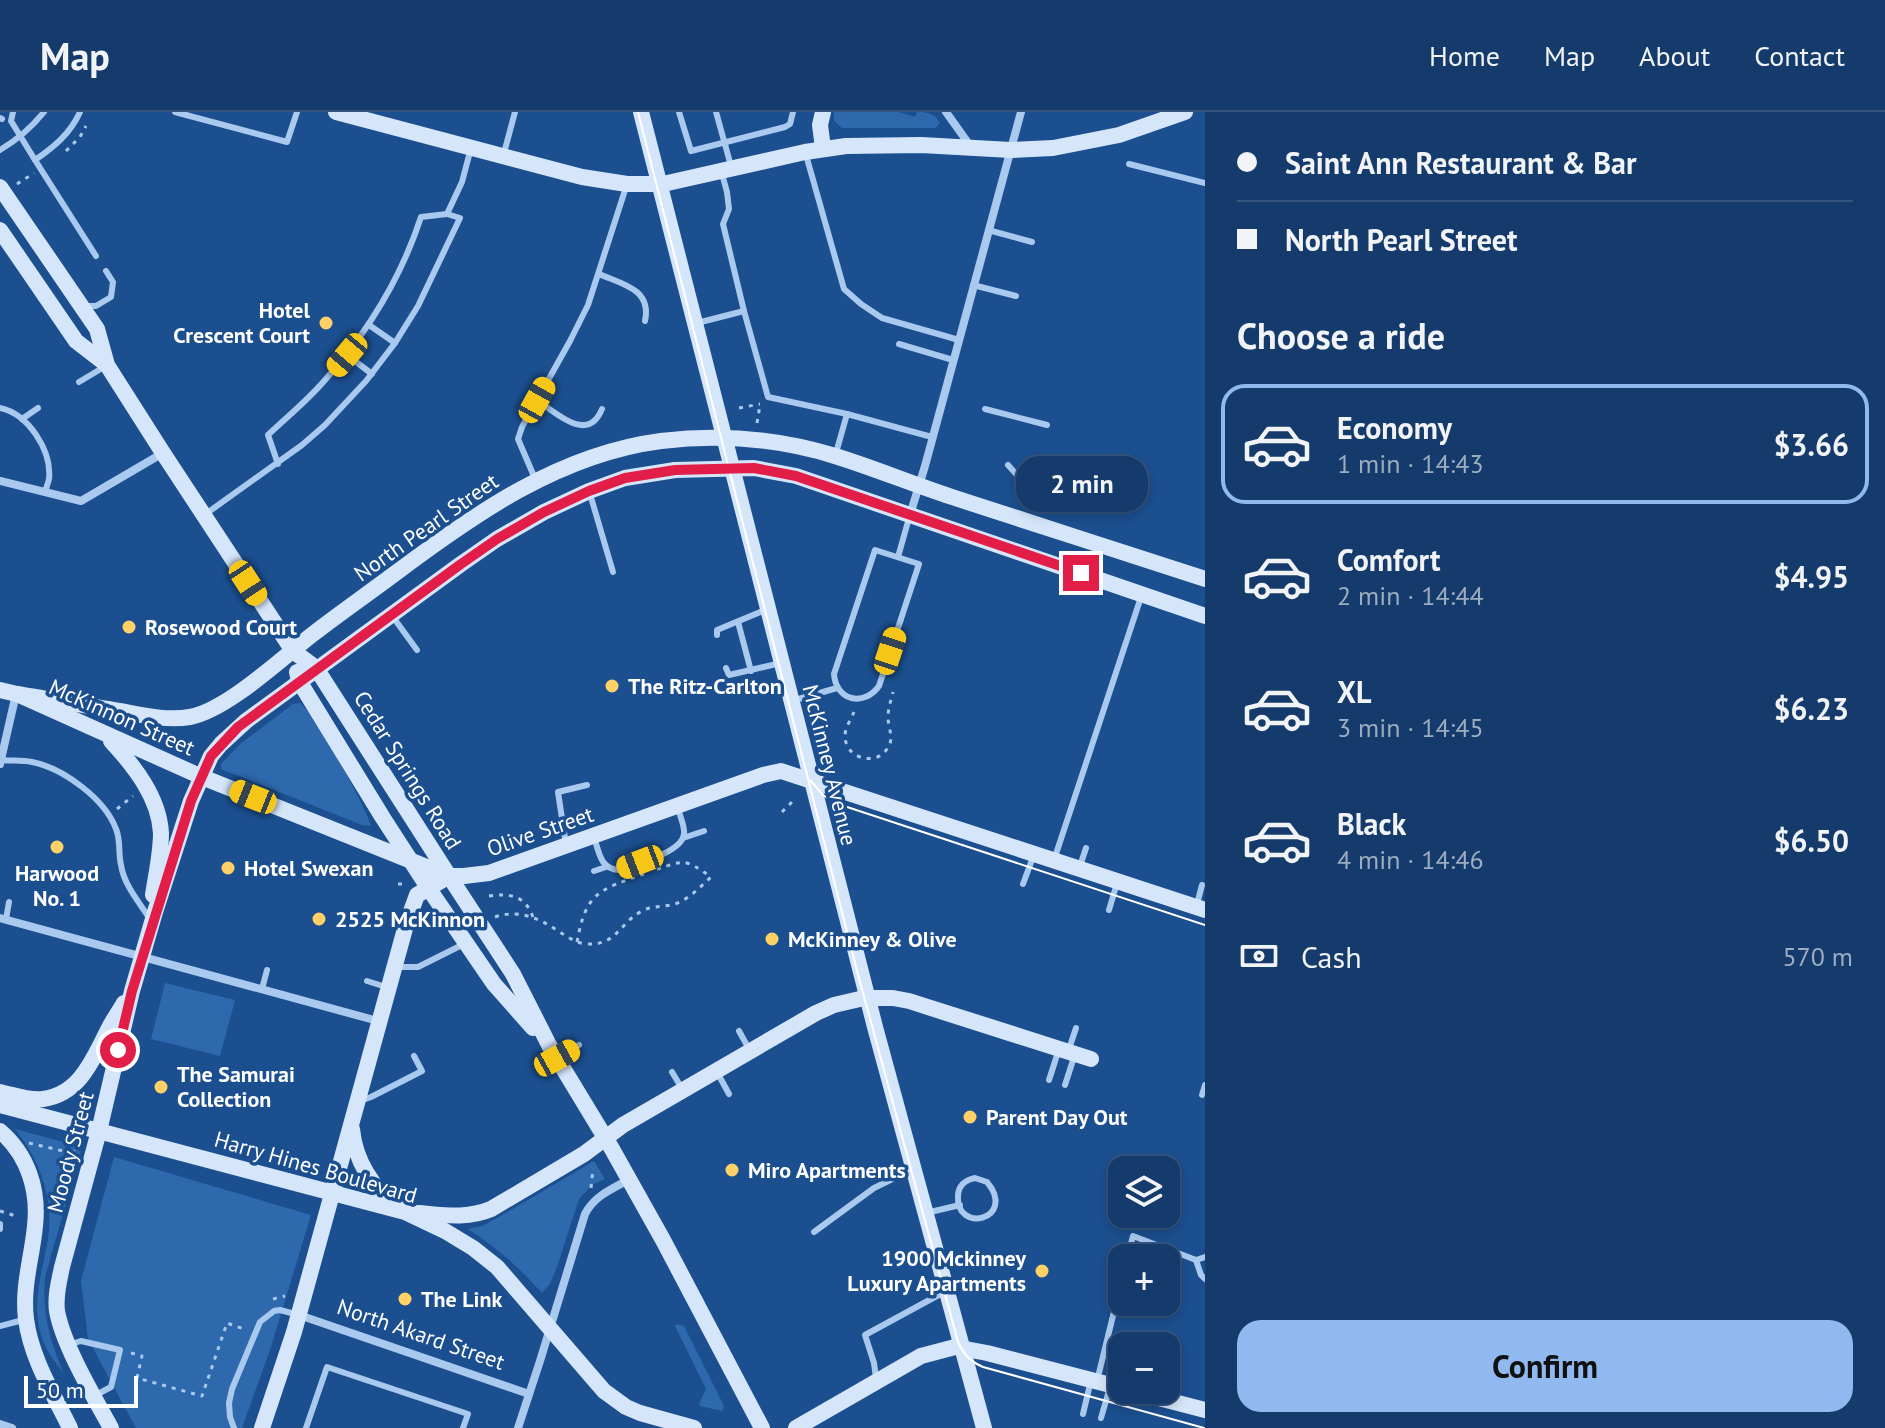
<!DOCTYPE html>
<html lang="en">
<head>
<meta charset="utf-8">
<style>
  :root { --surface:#143b6b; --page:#1d4271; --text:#f1f3f6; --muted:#9dadc1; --line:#33557e; --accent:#90b9f0 }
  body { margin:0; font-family:"PT Sans",sans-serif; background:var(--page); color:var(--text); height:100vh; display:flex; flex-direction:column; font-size:30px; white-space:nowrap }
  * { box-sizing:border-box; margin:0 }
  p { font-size:26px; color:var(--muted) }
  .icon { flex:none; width:44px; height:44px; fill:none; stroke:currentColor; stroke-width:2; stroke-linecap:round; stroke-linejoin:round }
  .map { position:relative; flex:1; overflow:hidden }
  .drawer { display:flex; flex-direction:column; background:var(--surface); width:680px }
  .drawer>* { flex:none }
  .hud { display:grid; align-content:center; height:176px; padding:0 32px; background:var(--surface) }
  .tools { position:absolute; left:1108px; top:1044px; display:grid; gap:16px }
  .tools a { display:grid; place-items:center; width:72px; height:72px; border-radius:16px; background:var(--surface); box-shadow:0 4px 12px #0003,0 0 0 2px var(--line); font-size:40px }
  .scale { position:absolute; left:24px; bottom:20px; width:114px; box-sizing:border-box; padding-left:8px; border:4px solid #fff; border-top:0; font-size:22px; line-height:28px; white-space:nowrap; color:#fff; -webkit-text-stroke:6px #1b4f8f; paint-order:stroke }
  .end { position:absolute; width:36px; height:36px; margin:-18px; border:10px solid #e11d48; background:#fff; box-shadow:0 0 0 4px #fff }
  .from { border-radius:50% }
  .bubble { position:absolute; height:56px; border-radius:24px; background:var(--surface); box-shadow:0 4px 12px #0003,0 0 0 2px var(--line); font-size:26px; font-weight:600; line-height:56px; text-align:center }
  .car { position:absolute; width:24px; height:48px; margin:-24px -12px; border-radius:10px; box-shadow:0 0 6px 2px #0007; background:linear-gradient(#f5c518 24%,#345 0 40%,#f5c518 0 76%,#345 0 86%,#f5c518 0) }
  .hud b { display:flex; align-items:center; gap:28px; height:76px; font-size:30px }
  .hud b+b { border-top:2px solid var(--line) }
  .hud i { width:20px; height:20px; background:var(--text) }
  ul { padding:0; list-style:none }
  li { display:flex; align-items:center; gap:24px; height:120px; margin:0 16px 12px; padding:0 16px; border:4px solid transparent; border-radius:24px }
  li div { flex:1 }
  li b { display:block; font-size:30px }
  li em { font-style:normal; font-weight:600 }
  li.active { border-color:var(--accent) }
  li>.icon { width:72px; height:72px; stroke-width:1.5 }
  h2 { padding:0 32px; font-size:36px; line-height:96px }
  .pay { display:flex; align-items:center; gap:20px; height:88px; padding:0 32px; font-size:30px }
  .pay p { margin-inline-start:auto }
  .action { display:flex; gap:16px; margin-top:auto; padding:16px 32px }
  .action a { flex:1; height:92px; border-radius:24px; background:var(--accent); color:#111; font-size:32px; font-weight:600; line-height:92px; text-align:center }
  header { display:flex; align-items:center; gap:48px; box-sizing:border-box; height:112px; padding:0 40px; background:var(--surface); border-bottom:2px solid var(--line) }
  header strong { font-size:38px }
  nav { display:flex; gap:44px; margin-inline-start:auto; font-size:28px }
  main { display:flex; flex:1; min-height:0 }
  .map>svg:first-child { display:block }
  .green { fill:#2e69ad }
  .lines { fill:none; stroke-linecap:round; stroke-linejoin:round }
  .path { stroke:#a9c9ee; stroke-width:3; stroke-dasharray:4 6; stroke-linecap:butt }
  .lane { stroke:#a9c9ee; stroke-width:6 }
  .street { stroke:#a9c9ee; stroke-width:8 }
  .secondary { stroke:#d6e6fa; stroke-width:16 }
  .tram { stroke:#fff; stroke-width:2 }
  .route { stroke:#e11d48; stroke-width:10 }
  .poi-dot { fill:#ffd166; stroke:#1b4f8f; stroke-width:3 }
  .labels { text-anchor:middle; stroke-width:7; stroke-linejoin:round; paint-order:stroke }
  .poi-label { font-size:22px; font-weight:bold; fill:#fff; stroke:#1b4f8f; text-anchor:start }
  .street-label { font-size:22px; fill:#fff; stroke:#1b4f8f }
</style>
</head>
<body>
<header>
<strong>Map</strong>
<nav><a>Home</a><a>Map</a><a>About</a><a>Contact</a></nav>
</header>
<main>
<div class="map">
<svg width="1205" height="1316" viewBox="0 0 1205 1316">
  <rect width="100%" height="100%" fill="#1b4f8f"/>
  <g class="green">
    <path d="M834 0H899L915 5 917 0C926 0 935 1 940 11L935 16H842L834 9Z"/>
    <path d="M300 591C315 602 366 695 371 714L362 713 221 657V652L240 632 293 592Z"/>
    <polygon points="165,871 235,888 220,944 151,927"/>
    <path d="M15 1017 82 1035 45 1165C42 1201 50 1230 64 1262 55 1250 43 1235 40 1219 32 1187 43 1158 48 1127 54 1087 40 1048 15 1017Z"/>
    <polygon points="114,1045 311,1103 271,1235 242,1316 136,1316 88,1227 81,1169"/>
    <path d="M594 1049 605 1067 592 1073 579 1087 557 1155 550 1172 542 1181C520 1156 496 1135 468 1117L482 1114 499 1105Z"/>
    <polygon points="676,1212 684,1214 724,1294 722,1299 700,1294 699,1292 706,1277 675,1214"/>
  </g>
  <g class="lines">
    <g class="path">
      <polyline points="66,39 80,25 86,14"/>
      <polyline points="17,72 34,61"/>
      <polyline points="739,296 760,292"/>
      <polyline points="757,311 760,293"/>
      <path d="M854 600C851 607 845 616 845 624 845 646 875 655 887 637 895 627 888 616 888 605 888 597 891 588 893 580"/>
      <polyline points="117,697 133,684"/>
      <polyline points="782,700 792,690"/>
      <polyline points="398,772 403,772"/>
      <path d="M489 784C509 781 525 783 533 805"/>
      <path d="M495 805C518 797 539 806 558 819 567 824 575 831 586 832 617 834 619 811 642 799 651 794 661 795 671 793 688 789 699 776 711 765 684 746 685 748 655 758"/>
      <path d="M577 830C586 780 599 778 644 762"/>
      <polyline points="29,1031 76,1042"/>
      <polyline points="73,1042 75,1034"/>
      <polyline points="591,1076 593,1056"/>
      <polyline points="0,1099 19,1105"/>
      <polyline points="273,1187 285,1184"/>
      <polyline points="131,1241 142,1244 137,1266 202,1284 227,1211 244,1217 245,1215"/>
    </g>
    <g class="lane">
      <path d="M13 0 11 9 35 48C54 35 70 22 80 0"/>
      <polyline points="175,0 287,30 297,0"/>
      <polyline points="679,0 691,39 785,15 790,12 793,0"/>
      <polyline points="716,0 731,54"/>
      <polyline points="0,6 2,7"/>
      <path d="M0 38C17 28 32 15 44 0"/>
      <polyline points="504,41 515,0"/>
      <polyline points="806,43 844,177 861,192 882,206 959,228"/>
      <polyline points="35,48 96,144"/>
      <polyline points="1129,52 1205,71"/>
      <polyline points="722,62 727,80 729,97 723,112 744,199 768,285 847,302 932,325"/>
      <polyline points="988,118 1032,130"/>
      <path d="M599 162C622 172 652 177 645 209"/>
      <polyline points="973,173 1016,184"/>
      <polyline points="85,194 96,194 111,185 113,170 106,159"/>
      <polyline points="697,211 744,199"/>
      <polyline points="369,213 395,231"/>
      <polyline points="899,232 953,248"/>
      <polyline points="347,243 372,262"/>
      <polyline points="79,270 104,255"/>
      <path d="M537 288C556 301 588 332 602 297"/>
      <path d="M0 296C28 302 52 338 49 367 48 372 46 376 45 380"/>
      <polyline points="985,297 1047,313"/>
      <polyline points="22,307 38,296"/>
      <polyline points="836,341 847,302"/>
      <path d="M278 352 268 323C287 305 308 288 325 268 368 220 401 166 421 105L447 102"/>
      <polyline points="1008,353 1017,363 1032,368"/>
      <polyline points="536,369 518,327 522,315 570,229 588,193 627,72"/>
      <polyline points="590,382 613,460"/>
      <polyline points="207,401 302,333 325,313 366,269 395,231 418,194 460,106 447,102 462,70 471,36"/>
      <path d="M875 438 919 452 879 574C864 595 836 589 834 562Z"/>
      <polyline points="898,445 909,406"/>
      <polyline points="393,505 417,538"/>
      <polyline points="738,510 751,559"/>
      <polyline points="717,523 717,518 765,498"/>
      <polyline points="726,556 729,563 781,551"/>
      <polyline points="795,588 837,576"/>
      <path d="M1 648C11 649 22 648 32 650 63 656 105 687 116 717 121 729 118 741 121 753 124 773 139 790 150 807"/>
      <path d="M594 725C599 740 600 757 619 758 635 752 682 741 684 722 685 714 680 704 678 697"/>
      <polyline points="683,726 704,719"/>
      <polyline points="566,733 558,680 587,673"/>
      <polyline points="1054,748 1142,482"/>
      <polyline points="1080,754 1086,736"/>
      <polyline points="594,759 606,755"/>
      <polyline points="1023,772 1033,745"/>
      <polyline points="1197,792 1202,773"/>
      <polyline points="1109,798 1117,771"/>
      <polyline points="6,807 9,790"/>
      <polyline points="397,855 418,855 464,832"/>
      <polyline points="367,869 386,875"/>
      <polyline points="262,877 267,858"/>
      <polyline points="739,919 749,937"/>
      <polyline points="1069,937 1076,916"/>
      <polyline points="557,946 579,933"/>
      <polyline points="672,960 681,975"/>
      <polyline points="717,960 729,982"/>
      <polyline points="1049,968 1059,937"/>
      <polyline points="1065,973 1075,942"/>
      <polyline points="1202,983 1205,973"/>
      <polyline points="360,989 371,985 422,959 414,944"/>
      <path d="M975 1066 987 1070C1018 1107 955 1123 958 1083 959 1072 966 1068 975 1066Z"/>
      <polyline points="926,1101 960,1093"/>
      <polyline points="0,1112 0,1117"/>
      <polyline points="814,1120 874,1076 911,1058"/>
      <polyline points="1127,1146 1133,1124 1196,1148 1205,1145"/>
      <polyline points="1196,1148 1201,1163 1205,1167"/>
      <polyline points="0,1214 23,1208"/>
      <polyline points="71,1232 81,1229 120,1238 111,1275 94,1284"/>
      <polyline points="876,1266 874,1251 865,1223 946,1179"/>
      <polyline points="1097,1269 1122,1167"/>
      <polyline points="1083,1302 1091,1268"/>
      <polyline points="1101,1306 1110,1275"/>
      <polyline points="234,1316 230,1305 229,1291 232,1277 260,1210 274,1199 280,1198 295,1202"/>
      <polyline points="306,1316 327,1255 468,1302 463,1316"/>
    </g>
    <g class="street">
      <polyline points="946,0 971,35"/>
      <polyline points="0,369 81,389 163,341"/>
      <polyline points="910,403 925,354 1021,0"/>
      <polyline points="0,652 16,582"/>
      <polyline points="0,806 378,909"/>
      <polyline points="299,1203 529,1282"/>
      <polyline points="0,1312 12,1316"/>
      <path d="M518 1316 540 1249 585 1102C594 1084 612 1077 630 1067"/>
    </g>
    <g class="secondary">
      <polyline points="336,0 582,65 627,72 663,72 805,40 846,34 921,33 1011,38 1053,36 1119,23 1185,0"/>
      <polyline points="641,0 875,915 984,1316"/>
      <polyline points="823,36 820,13 823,0"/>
      <polyline points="0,75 97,217 107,253 163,341 293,539 316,556 449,764 513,862 549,933 612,1037 663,1128 762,1316"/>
      <polyline points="0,118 76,229 107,253"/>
      <polyline points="297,560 299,569 383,706 429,777 494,872 533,916"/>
      <polyline points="0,578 17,582 202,665 449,764"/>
      <path d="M17 582C51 588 85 593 119 599 142 603 166 609 190 605 227 598 282 546 313 522 340 501 369 481 397 460 476 401 560 342 661 329 719 322 780 327 835 344 874 356 912 372 952 385 1036 412 1121 440 1205 467"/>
      <path d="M111 629C134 654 159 685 161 721 161 741 156 763 153 783"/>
      <path d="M0 980C14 983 29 989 43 987 80 982 93 947 108 918 112 909 119 900 124 891"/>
      <polyline points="0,993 405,1100 445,1119 473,1136 497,1155 604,1279 626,1295 640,1301 694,1316"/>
      <path d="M352 1017C355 1048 372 1076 397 1094"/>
      <path d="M0 1019C28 1043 39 1078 35 1114 32 1146 22 1174 26 1207 31 1246 53 1281 70 1316"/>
      <path d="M418 1101C444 1103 467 1107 491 1097L584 1042 623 1013 816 901 834 893 864 886H893L909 889 1091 947"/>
      <polyline points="1128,1278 1205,1298"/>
      <path d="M111 1316C94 1285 63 1233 57 1199 55 1184 59 1170 62 1155L99 1019 132 879 155 800 191 689 211 644 221 632 246 609 461 452 497 427 544 400 589 379 625 366 675 358 754 356 796 364 1205 504"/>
      <polyline points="262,1316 294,1220 406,813 417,783 449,764 464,764 489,761 763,663 781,659 1205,798"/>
      <polyline points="796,1316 921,1244 955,1235 987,1241 1122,1276"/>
    </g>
    <g class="tram">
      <path d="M638 0 856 855 958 1230C963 1242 971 1250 983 1255L1204 1316"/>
      <polyline points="810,668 823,683 835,691 1205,813"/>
    </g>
  </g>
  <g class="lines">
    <polyline class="route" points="118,938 132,879 191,689 211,644 238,615 461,452 497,427 544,400 589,379 625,366 675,358 754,356 796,364 1081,461"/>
  </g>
  <g class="poi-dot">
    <circle cx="326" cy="211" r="8"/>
    <circle cx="129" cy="515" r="8"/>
    <circle cx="612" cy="574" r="8"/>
    <circle cx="57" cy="735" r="8"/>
    <circle cx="228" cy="756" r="8"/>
    <circle cx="319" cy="807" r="8"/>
    <circle cx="772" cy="827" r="8"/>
    <circle cx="161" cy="975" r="8"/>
    <circle cx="970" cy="1005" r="8"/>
    <circle cx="732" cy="1058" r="8"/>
    <circle cx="1042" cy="1159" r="8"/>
    <circle cx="405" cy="1187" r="8"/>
  </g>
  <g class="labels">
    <g class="poi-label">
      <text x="310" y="206" text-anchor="end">Hotel<tspan x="310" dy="25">Crescent Court</tspan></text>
      <text x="145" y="523">Rosewood Court</text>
      <text x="628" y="582">The Ritz-Carlton</text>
      <text x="244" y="764">Hotel Swexan</text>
      <text x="57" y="769" text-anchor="middle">Harwood<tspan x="57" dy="25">No. 1</tspan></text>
      <text x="335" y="815">2525 McKinnon</text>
      <text x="788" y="835">McKinney &amp; Olive</text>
      <text x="177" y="970">The Samurai<tspan x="177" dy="25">Collection</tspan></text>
      <text x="986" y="1013">Parent Day Out</text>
      <text x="748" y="1066">Miro Apartments</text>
      <text x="1026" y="1154" text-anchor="end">1900 Mckinney<tspan x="1026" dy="25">Luxury Apartments</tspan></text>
      <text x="421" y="1195">The Link</text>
    </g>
    <g class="street-label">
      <text transform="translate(426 415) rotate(-35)" y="8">North Pearl Street</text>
      <text transform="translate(122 605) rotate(24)" y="8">McKinnon Street</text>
      <text transform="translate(830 653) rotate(76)" y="8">McKinney Avenue</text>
      <text transform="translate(408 658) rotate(58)" y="8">Cedar Springs Road</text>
      <text transform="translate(540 719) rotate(-19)" y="8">Olive Street</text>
      <text transform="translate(70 1040) rotate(-75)" y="8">Moody Street</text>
      <text transform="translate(316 1055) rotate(16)" y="8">Harry Hines Boulevard</text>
      <text transform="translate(421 1222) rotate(19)" y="8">North Akard Street</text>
    </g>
  </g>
</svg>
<div class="tools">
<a><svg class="icon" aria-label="layers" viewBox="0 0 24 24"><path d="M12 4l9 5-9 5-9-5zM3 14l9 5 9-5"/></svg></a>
<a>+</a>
<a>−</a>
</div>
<div class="scale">50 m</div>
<i class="end from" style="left:118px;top:938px"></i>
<i class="end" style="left:1081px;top:461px"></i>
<div class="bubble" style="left:1016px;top:344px;width:132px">2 min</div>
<i class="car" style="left:347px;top:243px;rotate:220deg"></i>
<i class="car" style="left:537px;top:288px;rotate:29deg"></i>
<i class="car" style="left:248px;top:471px;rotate:147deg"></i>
<i class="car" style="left:890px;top:539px;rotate:18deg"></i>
<i class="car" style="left:253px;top:685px;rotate:292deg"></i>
<i class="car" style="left:640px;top:750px;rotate:249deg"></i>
<i class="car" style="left:557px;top:946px;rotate:61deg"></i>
</div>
<section class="drawer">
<div class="hud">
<b><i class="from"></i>Saint Ann Restaurant &amp; Bar</b>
<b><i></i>North Pearl Street</b>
</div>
<h2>Choose a ride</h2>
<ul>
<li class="active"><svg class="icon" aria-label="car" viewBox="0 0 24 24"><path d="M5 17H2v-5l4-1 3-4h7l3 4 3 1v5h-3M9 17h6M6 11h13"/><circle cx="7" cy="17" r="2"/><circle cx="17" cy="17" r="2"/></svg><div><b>Economy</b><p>1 min · 14:43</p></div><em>$3.66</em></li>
<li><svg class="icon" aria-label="car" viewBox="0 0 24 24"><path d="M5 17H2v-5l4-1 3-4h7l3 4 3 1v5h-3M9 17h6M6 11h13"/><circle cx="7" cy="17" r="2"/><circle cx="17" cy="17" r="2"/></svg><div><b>Comfort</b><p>2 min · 14:44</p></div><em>$4.95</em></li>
<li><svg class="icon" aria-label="car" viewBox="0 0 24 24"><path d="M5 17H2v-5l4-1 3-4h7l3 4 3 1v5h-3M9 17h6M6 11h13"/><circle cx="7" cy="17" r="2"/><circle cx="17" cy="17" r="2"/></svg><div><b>XL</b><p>3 min · 14:45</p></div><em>$6.23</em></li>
<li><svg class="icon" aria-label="car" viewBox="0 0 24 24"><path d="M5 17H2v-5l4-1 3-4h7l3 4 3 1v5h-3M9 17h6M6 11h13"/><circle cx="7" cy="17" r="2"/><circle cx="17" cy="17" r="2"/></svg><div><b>Black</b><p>4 min · 14:46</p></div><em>$6.50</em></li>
</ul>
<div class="pay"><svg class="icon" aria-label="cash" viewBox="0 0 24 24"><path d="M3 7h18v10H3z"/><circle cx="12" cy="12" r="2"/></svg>Cash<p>570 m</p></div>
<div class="action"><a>Confirm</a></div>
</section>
</main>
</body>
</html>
